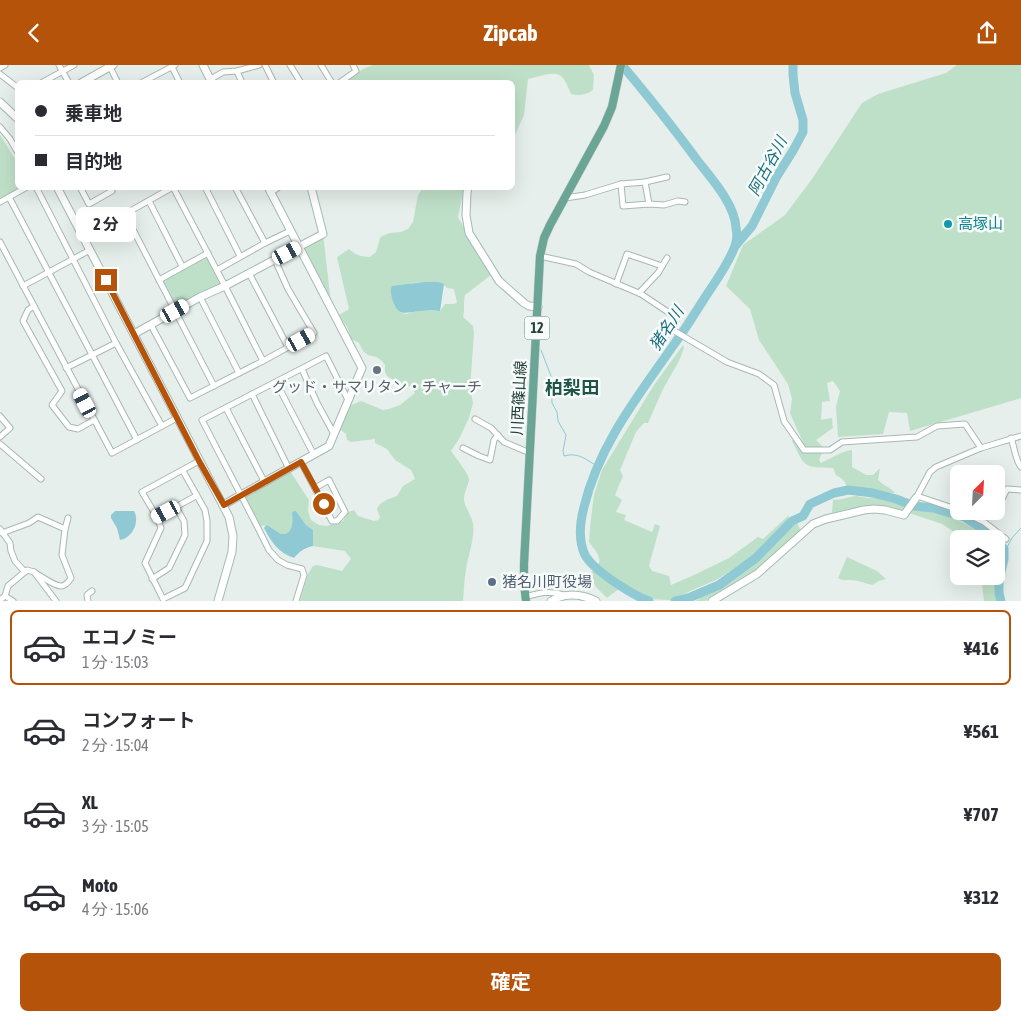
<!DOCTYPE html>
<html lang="ja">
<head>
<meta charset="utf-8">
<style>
  :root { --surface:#fff; --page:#f2f2f3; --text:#2b2b33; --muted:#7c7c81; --line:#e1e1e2; --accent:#b45309 }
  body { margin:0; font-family:"Asap Condensed","Noto Sans JP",sans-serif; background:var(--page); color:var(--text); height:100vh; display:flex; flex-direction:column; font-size:19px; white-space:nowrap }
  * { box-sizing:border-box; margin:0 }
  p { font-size:16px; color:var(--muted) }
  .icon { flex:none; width:28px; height:28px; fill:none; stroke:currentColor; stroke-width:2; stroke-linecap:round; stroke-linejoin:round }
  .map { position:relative; height:536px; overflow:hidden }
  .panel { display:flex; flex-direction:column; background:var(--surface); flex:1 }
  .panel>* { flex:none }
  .guide { position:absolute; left:15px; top:15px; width:500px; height:110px; border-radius:8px; box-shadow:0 5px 20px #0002; display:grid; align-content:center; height:110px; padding:0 20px; background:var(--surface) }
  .needle { width:32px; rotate:24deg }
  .tools { position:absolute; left:950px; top:400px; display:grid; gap:10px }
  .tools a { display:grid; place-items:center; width:55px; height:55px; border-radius:8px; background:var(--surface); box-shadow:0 5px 20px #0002; font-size:25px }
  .end { position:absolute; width:22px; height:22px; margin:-11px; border:6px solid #b45309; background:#fff; box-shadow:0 0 0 2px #fff }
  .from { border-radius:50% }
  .bubble { position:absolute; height:35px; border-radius:8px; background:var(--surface); box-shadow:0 5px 20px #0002; font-size:16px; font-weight:700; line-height:35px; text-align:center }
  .car { position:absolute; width:15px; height:30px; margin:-15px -8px; border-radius:6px; box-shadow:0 0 4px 1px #0007; background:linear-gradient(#fff 24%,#345 0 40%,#fff 0 76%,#345 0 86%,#fff 0) }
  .guide b { display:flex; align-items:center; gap:18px; height:48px; font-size:19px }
  .guide b+b { border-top:1px solid var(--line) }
  .guide i { width:12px; height:12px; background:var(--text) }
  ul { padding:9px 0 0; list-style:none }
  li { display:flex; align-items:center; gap:15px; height:75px; margin:0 10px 8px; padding:0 10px; border:2px solid transparent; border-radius:8px }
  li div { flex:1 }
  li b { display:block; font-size:19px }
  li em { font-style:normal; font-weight:700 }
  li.selected { border-color:var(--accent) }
  li>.icon { width:45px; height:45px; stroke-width:1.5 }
  .cta { display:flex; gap:10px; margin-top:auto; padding:10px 20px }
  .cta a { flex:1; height:58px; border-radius:8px; background:var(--accent); color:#fff; font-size:20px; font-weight:700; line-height:58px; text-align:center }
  header { display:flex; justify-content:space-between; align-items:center; height:65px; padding:0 20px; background:var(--accent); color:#fff; font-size:22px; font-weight:700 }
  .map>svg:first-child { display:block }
  .green { fill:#bfe0c8; fill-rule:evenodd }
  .water { fill:#8ec9d4 }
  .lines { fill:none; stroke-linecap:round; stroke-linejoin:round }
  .stream { stroke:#8ec9d4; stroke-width:1 }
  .river { stroke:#8ec9d4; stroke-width:9 }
  .street-casing { stroke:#a8b8b2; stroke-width:7 }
  .secondary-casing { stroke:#a4bbb3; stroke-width:9 }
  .primary-casing { stroke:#c2cac8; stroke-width:9 }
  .street { stroke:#fff; stroke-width:5 }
  .secondary { stroke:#fff; stroke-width:7 }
  .primary { stroke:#6aa596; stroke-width:8 }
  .route { stroke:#b45309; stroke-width:6 }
  .culture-dot { fill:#0f9aa8; stroke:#f7fbf9; stroke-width:2 }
  .worship-dot { fill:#6b7280; stroke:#f7fbf9; stroke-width:2 }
  .service-dot { fill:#5c6f8a; stroke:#f7fbf9; stroke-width:2 }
  .labels { text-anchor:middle; stroke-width:5; stroke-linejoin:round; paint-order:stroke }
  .shield { fill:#f7fbf9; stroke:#637a73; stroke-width:1 }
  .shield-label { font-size:14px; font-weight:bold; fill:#24423a }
  .culture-label { font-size:15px; fill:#0d838f; stroke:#f7fbf9; text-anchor:start }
  .worship-label { font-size:15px; fill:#5b616d; stroke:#f7fbf9 }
  .street-label { font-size:15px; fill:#24423a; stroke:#f7fbf9 }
  .service-label { font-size:15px; fill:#4e5e75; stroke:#f7fbf9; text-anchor:start }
  .water-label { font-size:16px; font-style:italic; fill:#1c6f80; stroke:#f7fbf9 }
  .quarter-label { font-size:18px; font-weight:bold; fill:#1f5548; stroke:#f7fbf9 }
</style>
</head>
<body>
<header><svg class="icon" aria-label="back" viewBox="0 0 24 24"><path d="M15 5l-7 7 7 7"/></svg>Zipcab<svg class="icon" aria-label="share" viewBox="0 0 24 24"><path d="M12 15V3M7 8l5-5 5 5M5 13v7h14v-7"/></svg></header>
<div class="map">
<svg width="1021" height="536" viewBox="0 0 1021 536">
  <rect width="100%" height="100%" fill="#e6efeb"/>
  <g class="green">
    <path d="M373 0H589L594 10 593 25C586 30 579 31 571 29 569 24 565 14 561 11 553 5 536 13 528 14L524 50 515 70 513 73 512 18H344L363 4Z"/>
    <polygon points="957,0 1021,0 1021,333 910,366 907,348 889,347 883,369 838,372 836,342 840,326 833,316 827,318 830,336 822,337 821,355 832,353 833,363 816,375 824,383 805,382 790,348 792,334 788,319 759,275 750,244 726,221 743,180 785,150 812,114 862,38 878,29 946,8"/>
    <polygon points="0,70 17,97 18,122 20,123 0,133"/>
    <path d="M423 123H464L458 152 491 210 465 230C463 237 465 245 463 252L473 261 474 268 470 324 473 338 469 353 459 374 451 386C455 392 470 410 469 415 468 421 464 427 464 434 464 442 472 450 473 459 475 474 468 490 466 505 464 515 464 526 463 536H300L308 509 313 501 317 500 342 506 351 494 345 486 313 481V465L306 460 296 446 292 448C293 456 293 465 286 470L281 469 267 460 265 462 264 460 260 462 244 433 246 430 290 406 309 435 308 446 311 455 319 460 327 461 343 456 348 447 354 445 358 451 374 456 378 455 380 452 377 444C380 436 389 434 397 431L403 421 415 414 411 405 395 395 387 384 375 378V374L351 377 347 375 346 369 338 363 349 341 361 336 383 345 389 344 400 340 415 328 411 322 395 316 387 311 385 307V300L382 296 376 292 368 290 363 286 359 278 351 274 348 264 339 250 349 244 337 192 349 184C355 190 362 192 370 192L376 187 380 173 382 171 390 168 401 167 408 164 413 157 418 130ZM424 217C433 217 441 216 447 223L454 224 457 238 453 239H445L440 246 422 245 406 249 402 248 394 240 411 218Z"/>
    <polygon points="323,169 332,247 298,182"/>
    <polygon points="208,188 225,221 175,246 159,215"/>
    <path d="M683 280 684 283 679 296 663 324 648 358H644L636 367 620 405 623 411 615 430 622 435 616 447 626 450 624 455 652 467 655 459 660 461 649 501 652 506 669 511 671 520 692 511 729 493 758 472 763 474 789 450 788 454 755 489 718 514 670 535 647 534 624 520 607 533 596 522 589 510C592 506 596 504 598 500 603 492 593 483 589 477L590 462 594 430 602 405 654 320Z"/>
    <path d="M795 373 803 388H822L819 395 821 398C830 394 844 385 852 385V402L866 410H873L879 404H880L878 415C884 421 890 422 895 428H887L866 424 859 426 848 424C845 416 843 414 836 410L833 403C802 402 806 403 792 376L793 374Z"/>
    <path d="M856 431 868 433 882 432 903 439 904 442 902 446 883 441 861 442 832 448 833 435C841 435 848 432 856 431Z"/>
    <polygon points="912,443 950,451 977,465 988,474 965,474 942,459 909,448"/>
    <polygon points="797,457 801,467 760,504 705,536 696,536 707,528 725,520 761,492"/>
    <polygon points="996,481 999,483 999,495 996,517 997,536 984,536 981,511 996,511"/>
    <path d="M847 492 877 506 886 514 879 516 872 520C865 518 857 515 850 515 844 515 843 516 838 513Z"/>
  </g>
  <g class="water">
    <path d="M424 217H438L444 219 440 246C433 245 427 245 420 246 405 248 397 252 392 233 391 228 390 226 392 221Z"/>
    <path d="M115 446H134C139 454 135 467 127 472 125 474 122 474 120 475L117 463 111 453V450Z"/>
    <path d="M294 446H296L306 460 313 465V481C304 483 299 487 294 493 279 488 271 477 264 463L267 460 281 469H286C293 465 293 456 292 448Z"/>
  </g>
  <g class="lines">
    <g class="stream">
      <path d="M541 285 551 311 552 338 557 347 558 356 566 370 563 386 564 391C578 387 585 394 597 401"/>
      <polyline points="1004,488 1012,473 1021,463"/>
    </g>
    <g class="river">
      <path d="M622 0C648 31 673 62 697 95 711 113 735 139 736 163 737 168 737 176 735 181 728 200 715 217 704 234 695 248 686 263 675 278 639 330 599 379 584 442 580 457 578 475 585 490 593 505 632 530 649 536"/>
      <polyline points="736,180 752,161 777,111 794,84 803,67 803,55 795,28 793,10 793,0"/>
      <polyline points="996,475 1004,484 1004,494 999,515 999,528 1001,536"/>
      <polyline points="675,536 691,532 719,520 756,493 792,456 803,451 810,439 834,428 848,425 873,428 896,434 914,441 933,443 964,452 983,464 995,474"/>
    </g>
    <defs>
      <g id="street">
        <polyline points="59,0 69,18"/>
        <polyline points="265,0 274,18"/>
        <polyline points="290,0 301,18"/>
        <polyline points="321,0 332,18"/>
        <polyline points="110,2 118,18"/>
        <polyline points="172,2 180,18"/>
        <polyline points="0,3 5,0"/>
        <polyline points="237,6 242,18"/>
        <polyline points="0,9 18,23"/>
        <polyline points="211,14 223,7 237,6 259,0"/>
        <polyline points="41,18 74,0"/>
        <polyline points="141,18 175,0"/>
        <polyline points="339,18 356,6 353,0"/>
        <polyline points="0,62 10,74 18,88"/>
        <polyline points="645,117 649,139"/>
        <polyline points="621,119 623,141 649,139 664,140 678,136 685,137"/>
        <polyline points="36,122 116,278 162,361"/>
        <polyline points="80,122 89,139 112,126 110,122"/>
        <polyline points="173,122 225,221 263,296 314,268 288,224 275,195"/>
        <polyline points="173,122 125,149 214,321"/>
        <polyline points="205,122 240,191"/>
        <polyline points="235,122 265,178 290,166"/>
        <polyline points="270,128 279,122"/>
        <polyline points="9,132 137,375"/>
        <polyline points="565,133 585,130 621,119 645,117 667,112"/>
        <polyline points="149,136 182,201"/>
        <polyline points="0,137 27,122"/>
        <polyline points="0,177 112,388 177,353"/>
        <polyline points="540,191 576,199 589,207 641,229 677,253 671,264 727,297 759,309 774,320 784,356 804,385 830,385 842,377 917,372 937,361 965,359 981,383"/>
        <polyline points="217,205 265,178"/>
        <polyline points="249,208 288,282"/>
        <polyline points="159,215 208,188"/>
        <polyline points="616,219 627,189 662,201"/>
        <polyline points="23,221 90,185"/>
        <polyline points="639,228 658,208 667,193"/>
        <polyline points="200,232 239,308"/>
        <polyline points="34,241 28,245 23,256 62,326 52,340 69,362 78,364 94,355"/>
        <polyline points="151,260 190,333 263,296"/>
        <polyline points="66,303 116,278"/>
        <polyline points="302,304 317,338 334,369"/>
        <polyline points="276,317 314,390"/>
        <polyline points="252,329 289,404"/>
        <polyline points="226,343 265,418"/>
        <polyline points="0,351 10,363 0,372"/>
        <polyline points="475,354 491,363 504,377 530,388"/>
        <path d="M1011 373C1014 381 1016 397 1021 402"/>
        <polyline points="0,379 41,414"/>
        <polyline points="463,383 479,391 490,395 494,375 498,370"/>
        <polyline points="301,397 332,456 337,456 345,447 329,415 315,423"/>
        <polyline points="183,406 205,445 207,456 207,476 185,523 163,534 145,498 161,463 157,452 142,427 199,396"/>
        <polyline points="917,431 959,445"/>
        <polyline points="916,433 930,407 936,402 981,383 1021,371"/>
        <polyline points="996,437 1001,436 1007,424 1021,425"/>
        <polyline points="961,446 984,457 1006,474"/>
        <polyline points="157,452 196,431"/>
        <polyline points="0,464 10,478 11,486 15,496 25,507"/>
        <polyline points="2,468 29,458 38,452 65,464"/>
        <path d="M34 507C40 511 55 521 61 521 66 521 69 516 71 513L62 490 65 464 68 453"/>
        <polyline points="152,514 169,503 185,470 184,456 176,442"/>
        <polyline points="5,531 13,536"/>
        <path d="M525 532C538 528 551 525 564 530"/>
        <polyline points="0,535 5,531 8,521 27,505 34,507 56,536"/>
        <polyline points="88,536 87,530 92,526"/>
        <polyline points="296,536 304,510 302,504 287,500 278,495 269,485 258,463 202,355 326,291 348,335"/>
      </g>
      <g id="secondary">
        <polyline points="203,0 212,18"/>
        <polyline points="81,18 113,0"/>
        <polyline points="0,37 18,54"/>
        <polyline points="57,122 229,452 233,471 232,487 218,536"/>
        <polyline points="468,122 467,128 466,150 469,168 499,216 524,238 529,241 538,242"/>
        <polyline points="134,269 200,232 225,221 323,169 311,122"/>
        <polyline points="223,440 329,381 362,303 268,122"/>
        <path d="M551 536C566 527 581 529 596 536"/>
        <polyline points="712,536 757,509 813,459 826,454 864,445 874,444 885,445 904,450 916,433"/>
      </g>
      <polyline id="primary" points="526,536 524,518 524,499 540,191 544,173 550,160 604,61 612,42 621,0"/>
    </defs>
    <use href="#street" class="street-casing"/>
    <use href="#secondary" class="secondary-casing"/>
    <use href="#primary" class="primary-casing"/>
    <use href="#street" class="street"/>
    <use href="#secondary" class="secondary"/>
    <use href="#primary" class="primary"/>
  </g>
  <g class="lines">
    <polyline class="route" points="106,215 199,396 224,440 301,397 324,439"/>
  </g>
  <circle class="culture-dot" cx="948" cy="159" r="5"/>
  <circle class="worship-dot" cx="377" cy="305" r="5"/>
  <circle class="service-dot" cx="492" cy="517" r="5"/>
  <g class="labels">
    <rect class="shield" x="524.5" y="251.5" width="25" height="23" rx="4"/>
    <g class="shield-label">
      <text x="537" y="268">12</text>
    </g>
    <g class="culture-label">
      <text x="958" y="164">高塚山</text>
    </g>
    <g class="worship-label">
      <text x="377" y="327">グッド・サマリタン・チャーチ</text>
    </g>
    <g class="street-label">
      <text transform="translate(519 333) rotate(-87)" y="5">川西篠山線</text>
    </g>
    <g class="service-label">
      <text x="502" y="522">猪名川町役場</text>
    </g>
    <g class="water-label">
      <text transform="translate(767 101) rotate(-62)" y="6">阿古谷川</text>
      <text transform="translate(666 263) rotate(-57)" y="6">猪名川</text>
    </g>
    <g class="quarter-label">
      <text x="572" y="329">柏梨田</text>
    </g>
  </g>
</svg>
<div class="tools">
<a><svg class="needle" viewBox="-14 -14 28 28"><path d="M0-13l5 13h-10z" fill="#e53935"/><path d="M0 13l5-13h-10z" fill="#7c7c81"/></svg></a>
<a><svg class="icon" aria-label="layers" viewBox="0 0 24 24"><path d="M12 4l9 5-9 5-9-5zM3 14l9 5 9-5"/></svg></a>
</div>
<i class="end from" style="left:324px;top:439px"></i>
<i class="end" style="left:106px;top:215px"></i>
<div class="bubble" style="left:76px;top:142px;width:60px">2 分</div>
<i class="car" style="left:287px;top:188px;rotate:62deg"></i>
<i class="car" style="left:175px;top:246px;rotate:61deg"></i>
<i class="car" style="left:301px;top:275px;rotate:61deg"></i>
<i class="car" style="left:85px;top:338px;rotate:332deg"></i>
<i class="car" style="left:166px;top:447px;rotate:242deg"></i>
<div class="guide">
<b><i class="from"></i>乗車地</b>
<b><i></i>目的地</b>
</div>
</div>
<section class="panel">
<ul>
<li class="selected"><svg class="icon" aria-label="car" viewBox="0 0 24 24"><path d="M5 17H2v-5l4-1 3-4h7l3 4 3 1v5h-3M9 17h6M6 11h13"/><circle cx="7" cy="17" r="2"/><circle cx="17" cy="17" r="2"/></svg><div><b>エコノミー</b><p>1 分 · 15:03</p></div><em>¥416</em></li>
<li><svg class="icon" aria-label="car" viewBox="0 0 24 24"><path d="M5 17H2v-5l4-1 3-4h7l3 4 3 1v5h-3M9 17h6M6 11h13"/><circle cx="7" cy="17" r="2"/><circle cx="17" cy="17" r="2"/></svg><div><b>コンフォート</b><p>2 分 · 15:04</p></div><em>¥561</em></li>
<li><svg class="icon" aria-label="car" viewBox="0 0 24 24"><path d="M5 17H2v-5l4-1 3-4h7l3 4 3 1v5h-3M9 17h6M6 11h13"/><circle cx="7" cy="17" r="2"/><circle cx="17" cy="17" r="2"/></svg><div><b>XL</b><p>3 分 · 15:05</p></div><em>¥707</em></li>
<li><svg class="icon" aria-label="car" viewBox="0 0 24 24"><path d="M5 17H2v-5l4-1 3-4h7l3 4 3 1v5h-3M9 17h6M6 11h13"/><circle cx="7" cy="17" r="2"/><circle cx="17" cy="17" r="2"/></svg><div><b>Moto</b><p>4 分 · 15:06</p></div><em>¥312</em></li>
</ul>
<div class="cta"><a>確定</a></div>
</section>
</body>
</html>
